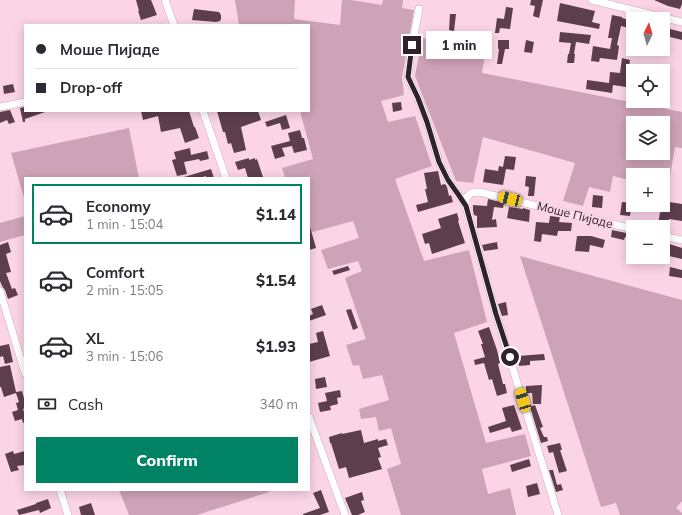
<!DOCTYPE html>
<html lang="en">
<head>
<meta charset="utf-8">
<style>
  :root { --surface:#fff; --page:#f7f7f7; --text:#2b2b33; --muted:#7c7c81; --line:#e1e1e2; --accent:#008264 }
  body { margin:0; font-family:Mulish,sans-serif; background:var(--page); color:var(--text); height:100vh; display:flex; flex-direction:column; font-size:15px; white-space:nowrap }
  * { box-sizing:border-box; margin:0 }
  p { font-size:13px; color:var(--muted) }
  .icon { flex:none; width:22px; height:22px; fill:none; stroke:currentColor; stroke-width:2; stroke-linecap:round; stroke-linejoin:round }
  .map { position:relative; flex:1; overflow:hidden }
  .drawer { position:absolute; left:24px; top:177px; width:286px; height:314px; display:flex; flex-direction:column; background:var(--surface); border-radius:0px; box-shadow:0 2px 10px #0003 }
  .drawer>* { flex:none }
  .banner { position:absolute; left:24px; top:24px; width:286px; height:88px; border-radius:0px; box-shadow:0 2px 10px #0003; display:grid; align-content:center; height:88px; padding:0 12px; background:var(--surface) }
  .needle { width:26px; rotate:5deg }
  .tools { position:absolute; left:626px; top:12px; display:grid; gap:8px }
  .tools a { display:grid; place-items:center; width:44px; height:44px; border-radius:0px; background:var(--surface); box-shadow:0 2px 10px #0003; font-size:20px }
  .end { position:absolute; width:18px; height:18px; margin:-9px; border:5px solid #302229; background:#fff; box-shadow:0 0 0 2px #fff }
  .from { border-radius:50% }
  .bubble { position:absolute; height:28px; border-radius:0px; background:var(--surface); box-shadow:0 2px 10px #0003; font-size:13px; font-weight:800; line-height:28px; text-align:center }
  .car { position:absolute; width:12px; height:24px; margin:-12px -6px; border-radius:5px; box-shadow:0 0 3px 1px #0007; background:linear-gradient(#f5c518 24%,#345 0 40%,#f5c518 0 76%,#345 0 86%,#f5c518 0) }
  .banner b { display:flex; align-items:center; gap:14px; height:38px; font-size:15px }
  .banner b+b { border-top:1px solid var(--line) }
  .banner i { width:10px; height:10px; background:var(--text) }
  ul { padding:7px 0 0; list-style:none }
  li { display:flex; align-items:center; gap:12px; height:60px; margin:0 8px 6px; padding:0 4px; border:2px solid transparent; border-radius:0px }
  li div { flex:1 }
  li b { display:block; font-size:15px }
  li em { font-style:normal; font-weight:800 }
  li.current { border-color:var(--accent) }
  li>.icon { width:36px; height:36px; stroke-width:1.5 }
  .pay { display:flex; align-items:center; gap:10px; height:44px; padding:0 12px; font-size:15px }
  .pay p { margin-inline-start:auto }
  .cta { display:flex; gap:8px; margin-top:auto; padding:8px 12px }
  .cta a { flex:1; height:46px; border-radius:0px; background:var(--accent); color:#fff; font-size:16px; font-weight:800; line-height:46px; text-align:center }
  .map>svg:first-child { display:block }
  .green { fill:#cea3b7; fill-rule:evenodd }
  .building { fill:#5d3e4d }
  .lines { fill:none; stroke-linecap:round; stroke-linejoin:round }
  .minor-casing { stroke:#cfaabb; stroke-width:8 }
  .minor { stroke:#fff; stroke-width:7 }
  .route { stroke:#302229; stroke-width:5 }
  .labels { text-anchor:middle; stroke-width:4; stroke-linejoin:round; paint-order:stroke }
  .street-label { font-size:12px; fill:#302229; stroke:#fbd4e5 }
</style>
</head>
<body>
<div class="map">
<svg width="682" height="515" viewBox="0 0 682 515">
  <rect width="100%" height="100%" fill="#fbd4e5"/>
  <g class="green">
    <polygon points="235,0 295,0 294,19 340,25 342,0 351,0 382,5 383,0 403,0 402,8 414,10 402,77 404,95 381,101 388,122 415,116 432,166 395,179 424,261 469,250 487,322 454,333 486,443 525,434 531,456 482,469 488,494 510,488 516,515 401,515 387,469 401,464 391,428 379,431 376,417 361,419 359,409 389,400 382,375 363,379 359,365 353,366 346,345 366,339 345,278 362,271 358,261 328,269 321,250 359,238 353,221 309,233 309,178 285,178 282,168 313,159 300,111 309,111 309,25 239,25"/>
    <path d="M422 38 486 48 482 73 682 112V148L675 147 668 189 663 188V175H633V181L613 176 610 192 589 187 583 206 563 201 575 163 483 137 473 183 456 181 415 76ZM633 123H663V153H633Z"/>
    <polygon points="129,128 139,178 25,178 25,201 11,153"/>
    <polygon points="25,216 25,235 0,242 0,223"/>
    <polygon points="520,256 682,300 682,501 676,508 682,513 682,515 620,515 616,503 601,507"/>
    <polygon points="119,490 268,490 269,492 197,515 129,515"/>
  </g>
  <g class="building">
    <polygon points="136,0 151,0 157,15 141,20 138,11 139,11"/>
    <polygon points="531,0 543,0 539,18 533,16 535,6 530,5"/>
    <polygon points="654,0 682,0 682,4 680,9 668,6"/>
    <polygon points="560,3 595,11 592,22 600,24 599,29 557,21"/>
    <polygon points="506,7 513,8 510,29 500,28 499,33 495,33 497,18 504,19"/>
    <polygon points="194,9 219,12 221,15 221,19 220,21 216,22 192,20"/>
    <polygon points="450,14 456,14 454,31 449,30"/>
    <polygon points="612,15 622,17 622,18 633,21 633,29 621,26 617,45 619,46 617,60 600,58 599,62 591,61 593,46 610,49 612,38 608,38"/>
    <polygon points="670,29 682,32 682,40 670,37"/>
    <polygon points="560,32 591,35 589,44 576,42 574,54 575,54 574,63 567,63 568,54 569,54 571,43 559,42"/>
    <polygon points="498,40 509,40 509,49 505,49 502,64 497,64 499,49 498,49"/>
    <polygon points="526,40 534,42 532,53 524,52"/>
    <polygon points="622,58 630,60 626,87 613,85 612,93 586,89 587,80 609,83 610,72 620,73"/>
    <polygon points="13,84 15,92 4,94 3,86"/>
    <polygon points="401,102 402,110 393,112 392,103"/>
    <polygon points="25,107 25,111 45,111 45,112 25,119 25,122 23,122 20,108"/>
    <polygon points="10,110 15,122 9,124 7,120 0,123 0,112"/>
    <polygon points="141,111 189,111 194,127 195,127 199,138 185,143 180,128 161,132 158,116 143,120"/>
    <polygon points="217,111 258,111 261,120 241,127 246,150 234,153 231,143 228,144 225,132 223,132"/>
    <polygon points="286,115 290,128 282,130 280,123 267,127 265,122"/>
    <polygon points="300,130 302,138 304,138 307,150 294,153 292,146 282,148 285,156 275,159 271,146 290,141 288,133"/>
    <polygon points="190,148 191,155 207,151 209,159 200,161 199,159 184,162 187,174 177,176 172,160 176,159 174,152"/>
    <polygon points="505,156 516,157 514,170 506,169 503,185 483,182 485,169 498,171 499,166 503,167"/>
    <polygon points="249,158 249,160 255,158 255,160 257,159 263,177 259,178 248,178 245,168 238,170 235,162"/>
    <polygon points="211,169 214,178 206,178 206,176 199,178 184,178 184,177"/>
    <polygon points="438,171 441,185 445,184 447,187 449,196 451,195 453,202 418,212 416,205 428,202 425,189 427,189 424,173"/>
    <polygon points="526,176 536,177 534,196 528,196 529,187 525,186"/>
    <polygon points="593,195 603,196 602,208 592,207"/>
    <polygon points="488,199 504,203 503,208 494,207 492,220 496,219 497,227 477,228 477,216 474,215 473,211 473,205 487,206"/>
    <polygon points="663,201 682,204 682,221 669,219 668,226 658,225 660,212 661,213 663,205"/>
    <polygon points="622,202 632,203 630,216 620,215"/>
    <polygon points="509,207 523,209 523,208 530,210 529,222 507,218"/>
    <polygon points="457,213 459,220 458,221 465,243 432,254 429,243 425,244 422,234 441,228 438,219"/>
    <polygon points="550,216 560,217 559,222 572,223 571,231 558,231 557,236 542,234 541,242 534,241 536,222 549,223"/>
    <polygon points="309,227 310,227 316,248 309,250"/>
    <polygon points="612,230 631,234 630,238 625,237 624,240 611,237"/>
    <polygon points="577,236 591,236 605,240 603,248 590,245 589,252 575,251"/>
    <polygon points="8,242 11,252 6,254 11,272 6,273 12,289 15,288 18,295 8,299 5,290 2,286 0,281 0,245"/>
    <polygon points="497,242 498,249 484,251 482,245"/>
    <polygon points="663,242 682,248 682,259 669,256 667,260 663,259"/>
    <polygon points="348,266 350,270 334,275 332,271"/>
    <polygon points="670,267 682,270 682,278 669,276"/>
    <polygon points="506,302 508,315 502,316 498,304"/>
    <polygon points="322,305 326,315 309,321 309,316 313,314 311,309"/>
    <polygon points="351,309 358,328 353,330 346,310"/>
    <polygon points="489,327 497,350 500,363 498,364 503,384 505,384 507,393 497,396 492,379 489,380 484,363 475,365 474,360 485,357 481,344 483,344 478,331"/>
    <polygon points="323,331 330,356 309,362 309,344 318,342 316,333"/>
    <polygon points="9,344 13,362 5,364 3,356 0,357 0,346"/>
    <polygon points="544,354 545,360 530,361 530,365 519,366 518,356"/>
    <polygon points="10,365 16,392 22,391 25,402 25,408 23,409 25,415 25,422 23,423 22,419 15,421 12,412 18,410 16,403 19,402 16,393 4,397 1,387 0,387 0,367"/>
    <polygon points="325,377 327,387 316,389 315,379"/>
    <polygon points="542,385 541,404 533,404 532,393 526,393 526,386"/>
    <polygon points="340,390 341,397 337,398 338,404 330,406 331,410 320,412 318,403 327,401 325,393"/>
    <polygon points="514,405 522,429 512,432 510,427 490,433 488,427 506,421 502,408"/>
    <polygon points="535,405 543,427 540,428 544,437 547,437 548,441 541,443 530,407"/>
    <polygon points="361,430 364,443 378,439 378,441 386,439 388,445 378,448 381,457 378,458 382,469 349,478 346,467 339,469 331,443 330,443 329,437 342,433 342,434"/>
    <polygon points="560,443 562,450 560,450 567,471 559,473 553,452 549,453 547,446"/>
    <polygon points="13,451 14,454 25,451 25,465 17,466 19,470 11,472 5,454"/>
    <polygon points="529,459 531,466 512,472 510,465"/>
    <polygon points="549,470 553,470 557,485 561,484 563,490 556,492"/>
    <polygon points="537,483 540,494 528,497 526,486"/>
    <polygon points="321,490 329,512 320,515 303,515 303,514 320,508 313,493"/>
    <polygon points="362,492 364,500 361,501 365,512 358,515 352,515 345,498"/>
    <polygon points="48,499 51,508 40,513 39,510 19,515 17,510 36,504 36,503"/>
    <polygon points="91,503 95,515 81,515 79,507"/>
  </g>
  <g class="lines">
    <defs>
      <g id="minor">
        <polyline points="165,0 174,25"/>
        <polyline points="592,0 682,22"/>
        <polyline points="419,9 412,45 408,77 418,98 427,122 439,162 448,180 458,194 466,206"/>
        <polyline points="0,107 25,102"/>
        <polyline points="203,111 226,178"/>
        <polyline points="663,236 682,240"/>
        <polyline points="0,291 25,373"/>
        <polyline points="309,417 345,515"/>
        <polyline points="60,490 68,515"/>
        <polyline points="558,515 496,314 466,206 466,198 471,193 479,192 633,229"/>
      </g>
    </defs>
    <use href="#minor" class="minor-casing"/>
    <use href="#minor" class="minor"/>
  </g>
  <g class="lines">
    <polyline class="route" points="412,45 408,77 418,98 427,122 439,162 448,180 458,194 466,206 496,314 510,357"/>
  </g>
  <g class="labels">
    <g class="street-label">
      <text transform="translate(575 215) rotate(14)" y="4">Моше Пијаде</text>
    </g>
  </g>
</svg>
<div class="tools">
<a><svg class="needle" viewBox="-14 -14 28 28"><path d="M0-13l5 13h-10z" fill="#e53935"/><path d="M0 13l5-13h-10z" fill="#7c7c81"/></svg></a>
<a><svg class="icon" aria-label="locate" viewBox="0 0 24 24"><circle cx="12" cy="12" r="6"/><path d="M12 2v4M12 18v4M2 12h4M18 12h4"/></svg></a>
<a><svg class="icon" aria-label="layers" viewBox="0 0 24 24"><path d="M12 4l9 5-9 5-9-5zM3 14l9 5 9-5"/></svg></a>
<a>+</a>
<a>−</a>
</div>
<i class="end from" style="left:510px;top:357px"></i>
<i class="end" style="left:412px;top:45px"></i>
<div class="bubble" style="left:426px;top:31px;width:66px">1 min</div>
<i class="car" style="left:510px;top:199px;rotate:284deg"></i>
<i class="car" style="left:523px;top:400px;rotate:343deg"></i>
<div class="banner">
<b><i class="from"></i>Моше Пијаде</b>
<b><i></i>Drop-off</b>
</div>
<section class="drawer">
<ul>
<li class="current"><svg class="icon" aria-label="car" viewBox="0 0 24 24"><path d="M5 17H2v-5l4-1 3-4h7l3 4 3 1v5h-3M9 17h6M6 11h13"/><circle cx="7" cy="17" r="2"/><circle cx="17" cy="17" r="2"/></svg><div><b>Economy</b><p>1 min · 15:04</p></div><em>$1.14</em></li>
<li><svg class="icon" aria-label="car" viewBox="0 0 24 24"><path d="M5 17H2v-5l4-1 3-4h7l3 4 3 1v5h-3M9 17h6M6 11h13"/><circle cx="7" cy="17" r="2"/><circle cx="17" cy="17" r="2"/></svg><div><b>Comfort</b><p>2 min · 15:05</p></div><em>$1.54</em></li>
<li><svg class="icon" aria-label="car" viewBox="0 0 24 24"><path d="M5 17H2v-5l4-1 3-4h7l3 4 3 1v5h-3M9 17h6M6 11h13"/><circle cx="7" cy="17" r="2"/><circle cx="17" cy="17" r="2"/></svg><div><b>XL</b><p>3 min · 15:06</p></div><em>$1.93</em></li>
</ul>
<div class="pay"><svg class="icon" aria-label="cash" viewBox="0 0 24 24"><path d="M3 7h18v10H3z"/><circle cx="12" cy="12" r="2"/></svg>Cash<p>340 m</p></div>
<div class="cta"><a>Confirm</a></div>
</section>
</div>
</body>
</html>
